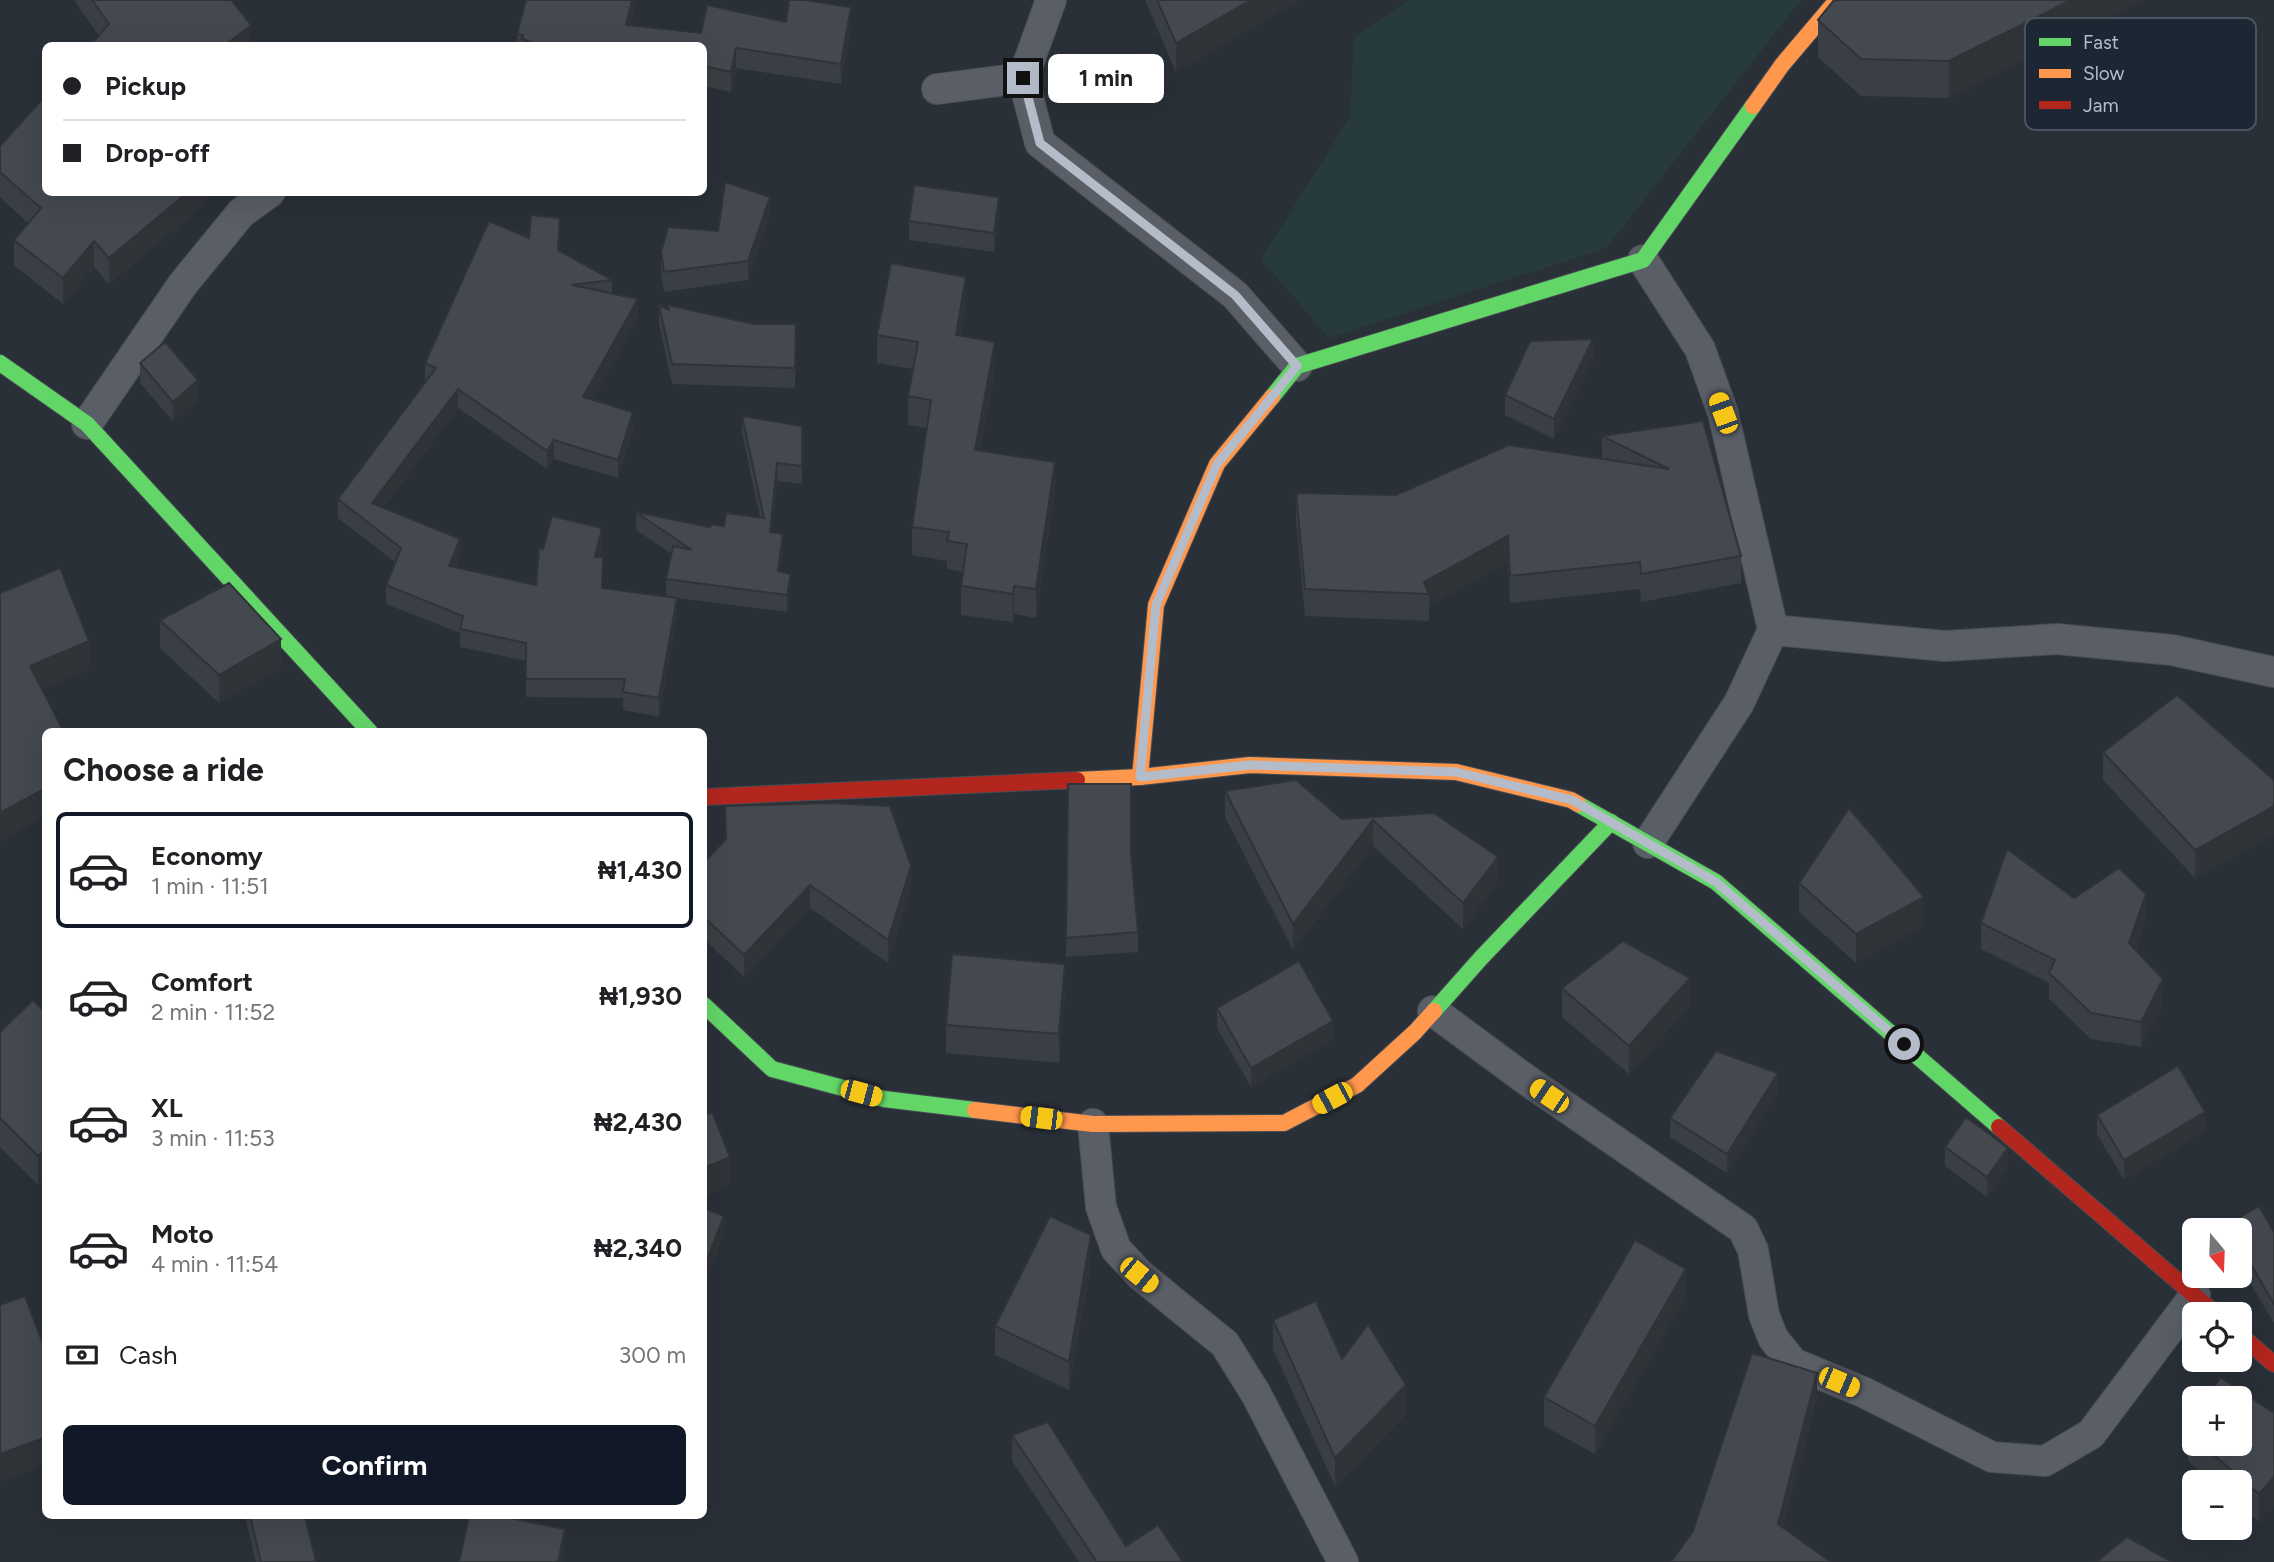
<!DOCTYPE html>
<html lang="en">
<head>
<meta charset="utf-8">
<style>
  :root { --surface:#fff; --page:#f2f2f2; --text:#202124; --muted:#757577; --line:#e0e0e0; --accent:#111827 }
  body { margin:0; font-family:Figtree,sans-serif; background:var(--page); color:var(--text); height:100vh; display:flex; flex-direction:column; font-size:26px; white-space:nowrap }
  * { box-sizing:border-box; margin:0 }
  p { font-size:23px; color:var(--muted) }
  .icon { flex:none; width:38px; height:38px; fill:none; stroke:currentColor; stroke-width:2; stroke-linecap:round; stroke-linejoin:round }
  .map { position:relative; flex:1; overflow:hidden }
  .sheet { position:absolute; left:42px; top:728px; width:665px; height:791px; display:flex; flex-direction:column; background:var(--surface); border-radius:10px; box-shadow:0 7px 28px #0002 }
  .sheet>* { flex:none }
  .banner { position:absolute; left:42px; top:42px; width:665px; height:154px; border-radius:10px; box-shadow:0 7px 28px #0002; display:grid; align-content:center; height:154px; padding:0 21px; background:var(--surface) }
  .needle { width:46px; rotate:161deg }
  .fabs { position:absolute; left:2182px; top:1218px; display:grid; gap:14px }
  .fabs a { display:grid; place-items:center; width:70px; height:70px; border-radius:10px; background:var(--surface); box-shadow:0 7px 28px #0002; font-size:35px }
  .end { position:absolute; width:32px; height:32px; margin:-16px; border:9px solid #b4bcc9; background:#111; box-shadow:0 0 0 4px #111 }
  .from { border-radius:50% }
  .bubble { position:absolute; height:49px; border-radius:10px; background:var(--surface); box-shadow:0 7px 28px #0002; font-size:23px; font-weight:700; line-height:49px; text-align:center }
  .car { position:absolute; width:21px; height:42px; margin:-21px -10px; border-radius:9px; box-shadow:0 0 5px 2px #0007; background:linear-gradient(#f5c518 24%,#345 0 40%,#f5c518 0 76%,#345 0 86%,#f5c518 0) }
  .banner b { display:flex; align-items:center; gap:24px; height:66px; font-size:26px }
  .banner b+b { border-top:2px solid var(--line) }
  .banner i { width:18px; height:18px; background:var(--text) }
  ul { padding:0; list-style:none }
  li { display:flex; align-items:center; gap:21px; height:116px; margin:0 14px 10px; padding:0 7px; border:4px solid transparent; border-radius:10px }
  li div { flex:1 }
  li b { display:block; font-size:26px }
  li em { font-style:normal; font-weight:700 }
  li.current { border-color:var(--accent) }
  li>.icon { width:63px; height:63px; stroke-width:1.5 }
  h2 { padding:0 21px; font-size:32px; line-height:84px }
  .pay { display:flex; align-items:center; gap:18px; height:77px; padding:0 21px; font-size:26px }
  .pay p { margin-inline-start:auto }
  .cta { display:flex; gap:14px; margin-top:auto; padding:14px 21px }
  .cta a { flex:1; height:80px; border-radius:10px; background:var(--accent); color:#fff; font-size:28px; font-weight:700; line-height:80px; text-align:center }
  .map>svg:first-child { display:block }
  .green { fill:#273a3e }
  .lines { fill:none; stroke-linecap:round; stroke-linejoin:round }
  .street-casing { stroke:#484c53; stroke-width:32 }
  .fast-casing { stroke:#484c53; stroke-width:18 }
  .slow-casing { stroke:#484c53; stroke-width:18 }
  .jam-casing { stroke:#484c53; stroke-width:18 }
  .street { stroke:#5a5e66; stroke-width:30 }
  .fast { stroke:#63d668; stroke-width:16 }
  .slow { stroke:#ff974d; stroke-width:16 }
  .jam { stroke:#b3261e; stroke-width:16 }
  .wall { fill:#3a3f45 }
  .shaded-wall { fill:#303338 }
  .building { fill:#444950; stroke:#303338; stroke-width:2 }
  .route { stroke:#b4bcc9; stroke-width:9 }
  .key { fill:#1d2633; stroke:#4a5360; stroke-width:2 }
  .key-label { font-size:19px; fill:#b4bcc9 }
</style>
</head>
<body>
<div class="map">
<svg width="2274" height="1562" viewBox="0 0 2274 1562">
  <rect width="100%" height="100%" fill="#2a3038"/>
  <polygon class="green" points="1409,0 1801,0 1606,248 1329,338 1261,259 1350,117 1354,38"/>
  <g class="lines">
    <defs>
      <g id="street">
        <polyline points="1051,0 1023,78 1040,143 1235,295 1297,366"/>
        <polyline points="937,89 1023,78"/>
        <polyline points="1643,260 1700,349 1723,413 1773,630 1739,703 1648,843"/>
        <polyline points="87,424 183,284 241,213 270,192"/>
        <polyline points="1773,630 1945,646 2057,639 2172,650 2274,672"/>
        <polyline points="1433,1011 1528,1081 1743,1229 1753,1250 1764,1315 1773,1338 1793,1363 1863,1392 1992,1457 2045,1461 2091,1434 2195,1295"/>
        <polyline points="1093,1124 1101,1207 1116,1249 1139,1274 1225,1344 1256,1394 1343,1562"/>
      </g>
      <g id="fast">
        <polyline points="0,363 87,424 370,732"/>
        <polyline points="1272,397 1297,366 1643,260 1753,106"/>
        <polyline points="1578,804 1716,882 1999,1127"/>
        <polyline points="704,1005 772,1069 884,1099 975,1110"/>
        <polyline points="1434,1011 1481,958 1611,822"/>
      </g>
      <g id="slow">
        <polyline points="1753,106 1782,65 1837,0"/>
        <polyline points="1140,777 1156,605 1217,464 1272,397"/>
        <polyline points="1077,780 1140,777 1250,765 1456,772 1571,800 1578,804"/>
        <polyline points="975,1110 1093,1124 1284,1123 1357,1085 1415,1032 1434,1011"/>
      </g>
      <g id="jam">
        <polyline points="704,797 1077,780"/>
        <polyline points="1999,1127 2216,1314"/>
        <polyline points="2240,1335 2274,1364"/>
      </g>
    </defs>
    <use href="#street" class="street-casing"/>
    <use href="#fast" class="fast-casing"/>
    <use href="#slow" class="slow-casing"/>
    <use href="#jam" class="jam-casing"/>
    <use href="#street" class="street"/>
    <use href="#fast" class="fast"/>
    <use href="#slow" class="slow"/>
    <use href="#jam" class="jam"/>
  </g>
  <g class="wall">
    <polygon points="74,0 231,0 251,46 99,36"/>
    <polygon points="1145,0 1300,0 1176,72"/>
    <polygon points="2143,0 1949,98 1861,96 1818,57 1818,20"/>
    <polygon points="786,22 851,26 841,84 736,68 731,92 704,86 704,46 517,46 517,34 630,26 701,33"/>
    <polygon points="0,146 207,192 207,202 109,284 94,267 63,304 14,265 14,240 28,223 0,197"/>
    <polygon points="770,216 748,280 664,292 661,272 661,252 718,231"/>
    <polygon points="999,216 994,252 909,240 909,221"/>
    <polygon points="560,236 559,251 612,280 612,294 638,318 592,400 633,431 618,478 554,459 547,469 458,408 383,508 460,557 456,568 536,585 602,547 600,557 602,588 666,597 666,579 672,554 636,530 636,512 710,527 724,526 760,518 742,433 742,416 802,426 802,484 777,481 772,532 783,551 780,572 791,592 787,612 677,598 677,616 659,717 623,710 623,698 526,697 526,661 460,647 460,633 386,604 386,585 395,562 338,518 338,499 426,382 425,381 425,363 529,238"/>
    <polygon points="659,305 668,310 668,305 754,324 796,324 795,388 672,384 659,324"/>
    <polygon points="966,305 961,336 995,371 980,451 1055,490 1036,618 1014,614 1013,622 961,615 961,586 963,572 947,569 947,561 912,555 912,527 927,428 908,425 908,396 913,369 877,363 877,335"/>
    <polygon points="1593,359 1554,439 1505,415 1505,395"/>
    <polygon points="140,363 198,400 173,421 140,383"/>
    <polygon points="1703,421 1741,556 1741,583 1641,602 1640,589 1510,603 1508,563 1429,606 1429,621 1305,616 1296,520 1296,493 1396,495 1602,459 1602,436"/>
    <polygon points="160,620 281,668 219,703 160,648"/>
    <polygon points="2103,752 2274,780 2274,835 2195,878 2103,780"/>
    <polygon points="1068,784 1131,854 1138,932 1138,952 1066,957"/>
    <polygon points="1225,791 1342,819 1434,813 1498,882 1463,929 1373,846 1293,950 1225,817"/>
    <polygon points="725,806 911,888 888,963 810,908 744,977 704,939 704,862 726,839"/>
    <polygon points="1799,883 1924,926 1856,963 1799,912"/>
    <polygon points="2074,898 2146,919 2136,950 2163,1004 2141,1047 2091,1039 2049,999 2049,983 1981,949 1981,923"/>
    <polygon points="1562,988 1690,1006 1629,1074 1562,1017"/>
    <polygon points="1065,992 1059,1063 946,1053 946,1025"/>
    <polygon points="1217,1008 1333,1040 1251,1087 1217,1028"/>
    <polygon points="46,1013 46,1177 38,1185 0,1147 0,1032"/>
    <polygon points="1778,1092 1727,1173 1670,1137 1670,1118"/>
    <polygon points="2097,1115 2205,1131 2124,1180 2097,1134"/>
    <polygon points="1945,1147 2008,1167 1987,1197 1945,1166"/>
    <polygon points="2227,1225 2274,1232 2274,1323 2240,1266 2240,1230 2227,1230"/>
    <polygon points="1091,1264 1069,1390 995,1355 995,1326"/>
    <polygon points="1686,1297 1595,1454 1544,1426 1544,1397"/>
    <polygon points="1273,1320 1342,1359 1406,1414 1335,1486 1273,1349"/>
    <polygon points="2274,1413 2259,1522 2240,1506 2240,1482 2213,1482 2188,1461 2188,1433 2194,1422 2194,1444 2240,1444"/>
    <polygon points="1012,1435 1126,1546 1183,1562 1079,1562 1012,1461"/>
    <polygon points="245,1516 305,1516 316,1562 256,1562"/>
  </g>
  <g class="shaded-wall">
    <polygon points="632,0 637,0 626,45 626,25"/>
    <polygon points="1251,0 1300,0 1176,72 1176,43"/>
    <polygon points="2071,0 2143,0 1949,98 1949,61"/>
    <polygon points="851,7 851,26 841,84 841,64"/>
    <polygon points="251,25 251,46 224,46"/>
    <polygon points="736,48 736,68 731,92 731,72"/>
    <polygon points="188,192 207,192 207,202 109,284 109,258"/>
    <polygon points="770,197 770,216 748,280 748,261"/>
    <polygon points="999,197 999,216 994,252 994,233"/>
    <polygon points="560,218 560,236 558,269 558,250"/>
    <polygon points="94,241 94,267 63,304 63,278"/>
    <polygon points="966,277 966,305 956,363 956,335"/>
    <polygon points="638,299 638,318 583,416 583,397"/>
    <polygon points="1593,339 1593,359 1554,439 1554,419"/>
    <polygon points="995,342 995,371 975,479 975,450"/>
    <polygon points="198,380 198,400 173,421 173,402"/>
    <polygon points="458,389 458,408 372,522 372,503"/>
    <polygon points="633,412 633,431 618,478 618,460"/>
    <polygon points="554,440 554,459 547,469 547,451"/>
    <polygon points="1055,462 1055,490 1036,618 1036,589"/>
    <polygon points="777,463 777,481 770,550 770,532"/>
    <polygon points="602,528 602,547 595,575 595,557"/>
    <polygon points="783,534 783,551 778,589 778,571"/>
    <polygon points="1508,536 1508,563 1429,606 1429,594 1424,582"/>
    <polygon points="460,539 460,557 449,585 449,566"/>
    <polygon points="791,574 791,592 787,612 787,595"/>
    <polygon points="1014,586 1014,614 1013,622 1013,594"/>
    <polygon points="677,598 677,616 659,717 659,698"/>
    <polygon points="281,639 281,668 219,703 219,675"/>
    <polygon points="89,641 89,669 30,695 30,666"/>
    <polygon points="46,788 46,817 0,842 0,813"/>
    <polygon points="2274,806 2274,835 2195,878 2195,850"/>
    <polygon points="1373,820 1373,846 1293,950 1293,924"/>
    <polygon points="1498,857 1498,882 1463,929 1463,903"/>
    <polygon points="911,866 911,888 888,963 888,940"/>
    <polygon points="810,885 810,908 744,977 744,955"/>
    <polygon points="2146,894 2146,919 2129,969 2129,943"/>
    <polygon points="1924,897 1924,926 1856,963 1856,934"/>
    <polygon points="1065,964 1065,992 1059,1063 1059,1034"/>
    <polygon points="1690,978 1690,1006 1629,1074 1629,1046"/>
    <polygon points="2163,979 2163,1004 2141,1047 2141,1022"/>
    <polygon points="1333,1021 1333,1040 1251,1087 1251,1068"/>
    <polygon points="1778,1073 1778,1092 1727,1173 1727,1154"/>
    <polygon points="2205,1112 2205,1131 2124,1180 2124,1160"/>
    <polygon points="46,1148 46,1177 38,1185 38,1156"/>
    <polygon points="2008,1148 2008,1167 1987,1197 1987,1177"/>
    <polygon points="730,1157 730,1186 704,1197 704,1168"/>
    <polygon points="724,1216 724,1236 704,1286 704,1267"/>
    <polygon points="1091,1235 1091,1264 1069,1390 1069,1362"/>
    <polygon points="1686,1269 1686,1297 1595,1454 1595,1426"/>
    <polygon points="1817,1373 1817,1399 1778,1550 1778,1524"/>
    <polygon points="1406,1385 1406,1414 1335,1486 1335,1458"/>
    <polygon points="46,1437 46,1466 0,1482 0,1454"/>
    <polygon points="2274,1477 2274,1506 2259,1522 2259,1494"/>
    <polygon points="565,1529 564,1562 558,1562"/>
  </g>
  <g class="building">
    <polygon points="92,0 231,0 251,25 224,46 90,46 109,24"/>
    <polygon points="526,0 632,0 626,25 701,33 707,5 786,22 789,0 805,0 851,7 841,64 736,48 731,72 704,66 704,46 543,46 522,39 523,35 517,34"/>
    <polygon points="1157,0 1251,0 1176,43"/>
    <polygon points="1834,0 2071,0 1949,61 1861,59 1818,20"/>
    <polygon points="46,95 46,192 188,192 109,258 94,241 63,278 14,240 41,208 0,172 0,146"/>
    <polygon points="725,182 770,197 748,261 664,272 661,252 668,227 718,231"/>
    <polygon points="914,185 999,197 994,233 909,221"/>
    <polygon points="531,215 560,218 558,250 612,280 572,285 638,299 583,397 633,412 618,460 554,440 547,451 458,389 372,503 460,539 449,566 536,585 539,548 543,549 552,516 602,528 595,557 603,557 602,588 677,598 659,698 623,692 625,679 526,679 526,643 460,629 463,616 386,585 401,548 338,499 436,368 425,363 489,221 529,238"/>
    <polygon points="891,263 966,277 956,335 995,342 975,450 1055,462 1036,589 1014,586 1013,594 961,586 967,544 947,541 949,532 912,527 931,400 908,396 918,342 877,335"/>
    <polygon points="659,305 669,310 668,305 754,324 796,324 795,368 672,364"/>
    <polygon points="1593,339 1554,419 1505,395 1530,341"/>
    <polygon points="165,342 198,380 173,402 140,363"/>
    <polygon points="742,416 802,426 802,466 777,463 770,532 783,534 778,571 791,574 787,595 666,579 673,546 692,550 636,512 710,527 711,524 724,526 726,513 764,518"/>
    <polygon points="1703,421 1741,556 1641,574 1640,562 1510,576 1508,536 1424,582 1429,594 1305,589 1296,493 1396,495 1509,445 1669,469 1602,436"/>
    <polygon points="60,568 89,641 30,666 64,732 46,732 46,788 0,813 0,593"/>
    <polygon points="229,583 281,639 219,675 160,620"/>
    <polygon points="2177,695 2274,780 2274,806 2195,850 2103,752"/>
    <polygon points="1296,780 1342,819 1434,813 1498,857 1463,903 1373,820 1293,924 1225,791"/>
    <polygon points="1068,784 1131,784 1131,853 1138,932 1066,938"/>
    <polygon points="828,803 890,806 911,866 888,940 810,885 744,955 704,917 704,862 726,839 725,806"/>
    <polygon points="1849,808 1924,897 1856,934 1799,883"/>
    <polygon points="2007,849 2074,898 2119,868 2146,894 2129,943 2163,979 2141,1022 2091,1013 2049,973 2055,960 1981,923"/>
    <polygon points="1623,941 1690,978 1629,1046 1562,988"/>
    <polygon points="952,954 1065,964 1059,1034 946,1025"/>
    <polygon points="1299,961 1333,1021 1251,1068 1217,1008"/>
    <polygon points="33,1000 46,1013 46,1148 38,1156 0,1118 0,1032"/>
    <polygon points="1716,1051 1778,1073 1727,1154 1670,1118"/>
    <polygon points="2178,1066 2205,1112 2124,1160 2097,1115"/>
    <polygon points="712,1112 730,1157 704,1168 704,1115"/>
    <polygon points="1966,1117 2008,1148 1987,1177 1945,1147"/>
    <polygon points="2259,1206 2274,1232 2274,1304 2240,1246 2240,1230 2230,1230 2227,1225"/>
    <polygon points="704,1208 724,1216 704,1267"/>
    <polygon points="1050,1216 1091,1235 1069,1362 995,1326"/>
    <polygon points="1635,1240 1686,1269 1595,1426 1544,1397"/>
    <polygon points="25,1296 46,1352 46,1437 0,1454 0,1305"/>
    <polygon points="1316,1301 1342,1359 1368,1324 1406,1385 1335,1458 1273,1320"/>
    <polygon points="1752,1353 1817,1373 1778,1524 1831,1562 1671,1562 1693,1531"/>
    <polygon points="2220,1377 2274,1413 2274,1477 2259,1494 2201,1444 2240,1444 2240,1398 2208,1398"/>
    <polygon points="1048,1422 1126,1546 1158,1525 1183,1562 1097,1562 1012,1435"/>
    <polygon points="2194,1422 2194,1438 2188,1433"/>
    <polygon points="250,1516 305,1516 316,1561 312,1562 261,1562"/>
    <polygon points="469,1516 500,1516 565,1529 558,1562 459,1562"/>
    <polygon points="2127,1537 2172,1562 2096,1562"/>
  </g>
  <g class="lines">
    <polyline class="route" points="1023,78 1040,143 1235,295 1297,366 1217,464 1156,605 1140,777 1250,765 1456,772 1572,800 1716,882 1904,1044"/>
  </g>
  <rect x="2025" y="18" width="231" height="112" rx="10" class="key"/>
  <rect x="2039" y="38" width="32" height="8" fill="#63d668"/>
  <rect x="2039" y="69" width="32" height="9" fill="#ff974d"/>
  <rect x="2039" y="101" width="32" height="8" fill="#b3261e"/>
  <g class="key-label">
    <text x="2083" y="49">Fast</text>
    <text x="2083" y="80">Slow</text>
    <text x="2083" y="112">Jam</text>
  </g>
</svg>
<div class="fabs">
<a><svg class="needle" viewBox="-14 -14 28 28"><path d="M0-13l5 13h-10z" fill="#e53935"/><path d="M0 13l5-13h-10z" fill="#757577"/></svg></a>
<a><svg class="icon" aria-label="locate" viewBox="0 0 24 24"><circle cx="12" cy="12" r="6"/><path d="M12 2v4M12 18v4M2 12h4M18 12h4"/></svg></a>
<a>+</a>
<a>−</a>
</div>
<i class="end from" style="left:1904px;top:1044px"></i>
<i class="end" style="left:1023px;top:78px"></i>
<div class="bubble" style="left:1048px;top:54px;width:116px">1 min</div>
<i class="car" style="left:1723px;top:413px;rotate:340deg"></i>
<i class="car" style="left:861px;top:1093px;rotate:105deg"></i>
<i class="car" style="left:1549px;top:1096px;rotate:304deg"></i>
<i class="car" style="left:1332px;top:1098px;rotate:242deg"></i>
<i class="car" style="left:1041px;top:1118px;rotate:277deg"></i>
<i class="car" style="left:1139px;top:1275px;rotate:129deg"></i>
<i class="car" style="left:1839px;top:1382px;rotate:113deg"></i>
<div class="banner">
<b><i class="from"></i>Pickup</b>
<b><i></i>Drop-off</b>
</div>
<section class="sheet">
<h2>Choose a ride</h2>
<ul>
<li class="current"><svg class="icon" aria-label="car" viewBox="0 0 24 24"><path d="M5 17H2v-5l4-1 3-4h7l3 4 3 1v5h-3M9 17h6M6 11h13"/><circle cx="7" cy="17" r="2"/><circle cx="17" cy="17" r="2"/></svg><div><b>Economy</b><p>1 min · 11:51</p></div><em>₦1,430</em></li>
<li><svg class="icon" aria-label="car" viewBox="0 0 24 24"><path d="M5 17H2v-5l4-1 3-4h7l3 4 3 1v5h-3M9 17h6M6 11h13"/><circle cx="7" cy="17" r="2"/><circle cx="17" cy="17" r="2"/></svg><div><b>Comfort</b><p>2 min · 11:52</p></div><em>₦1,930</em></li>
<li><svg class="icon" aria-label="car" viewBox="0 0 24 24"><path d="M5 17H2v-5l4-1 3-4h7l3 4 3 1v5h-3M9 17h6M6 11h13"/><circle cx="7" cy="17" r="2"/><circle cx="17" cy="17" r="2"/></svg><div><b>XL</b><p>3 min · 11:53</p></div><em>₦2,430</em></li>
<li><svg class="icon" aria-label="car" viewBox="0 0 24 24"><path d="M5 17H2v-5l4-1 3-4h7l3 4 3 1v5h-3M9 17h6M6 11h13"/><circle cx="7" cy="17" r="2"/><circle cx="17" cy="17" r="2"/></svg><div><b>Moto</b><p>4 min · 11:54</p></div><em>₦2,340</em></li>
</ul>
<div class="pay"><svg class="icon" aria-label="cash" viewBox="0 0 24 24"><path d="M3 7h18v10H3z"/><circle cx="12" cy="12" r="2"/></svg>Cash<p>300 m</p></div>
<div class="cta"><a>Confirm</a></div>
</section>
</div>
</body>
</html>
